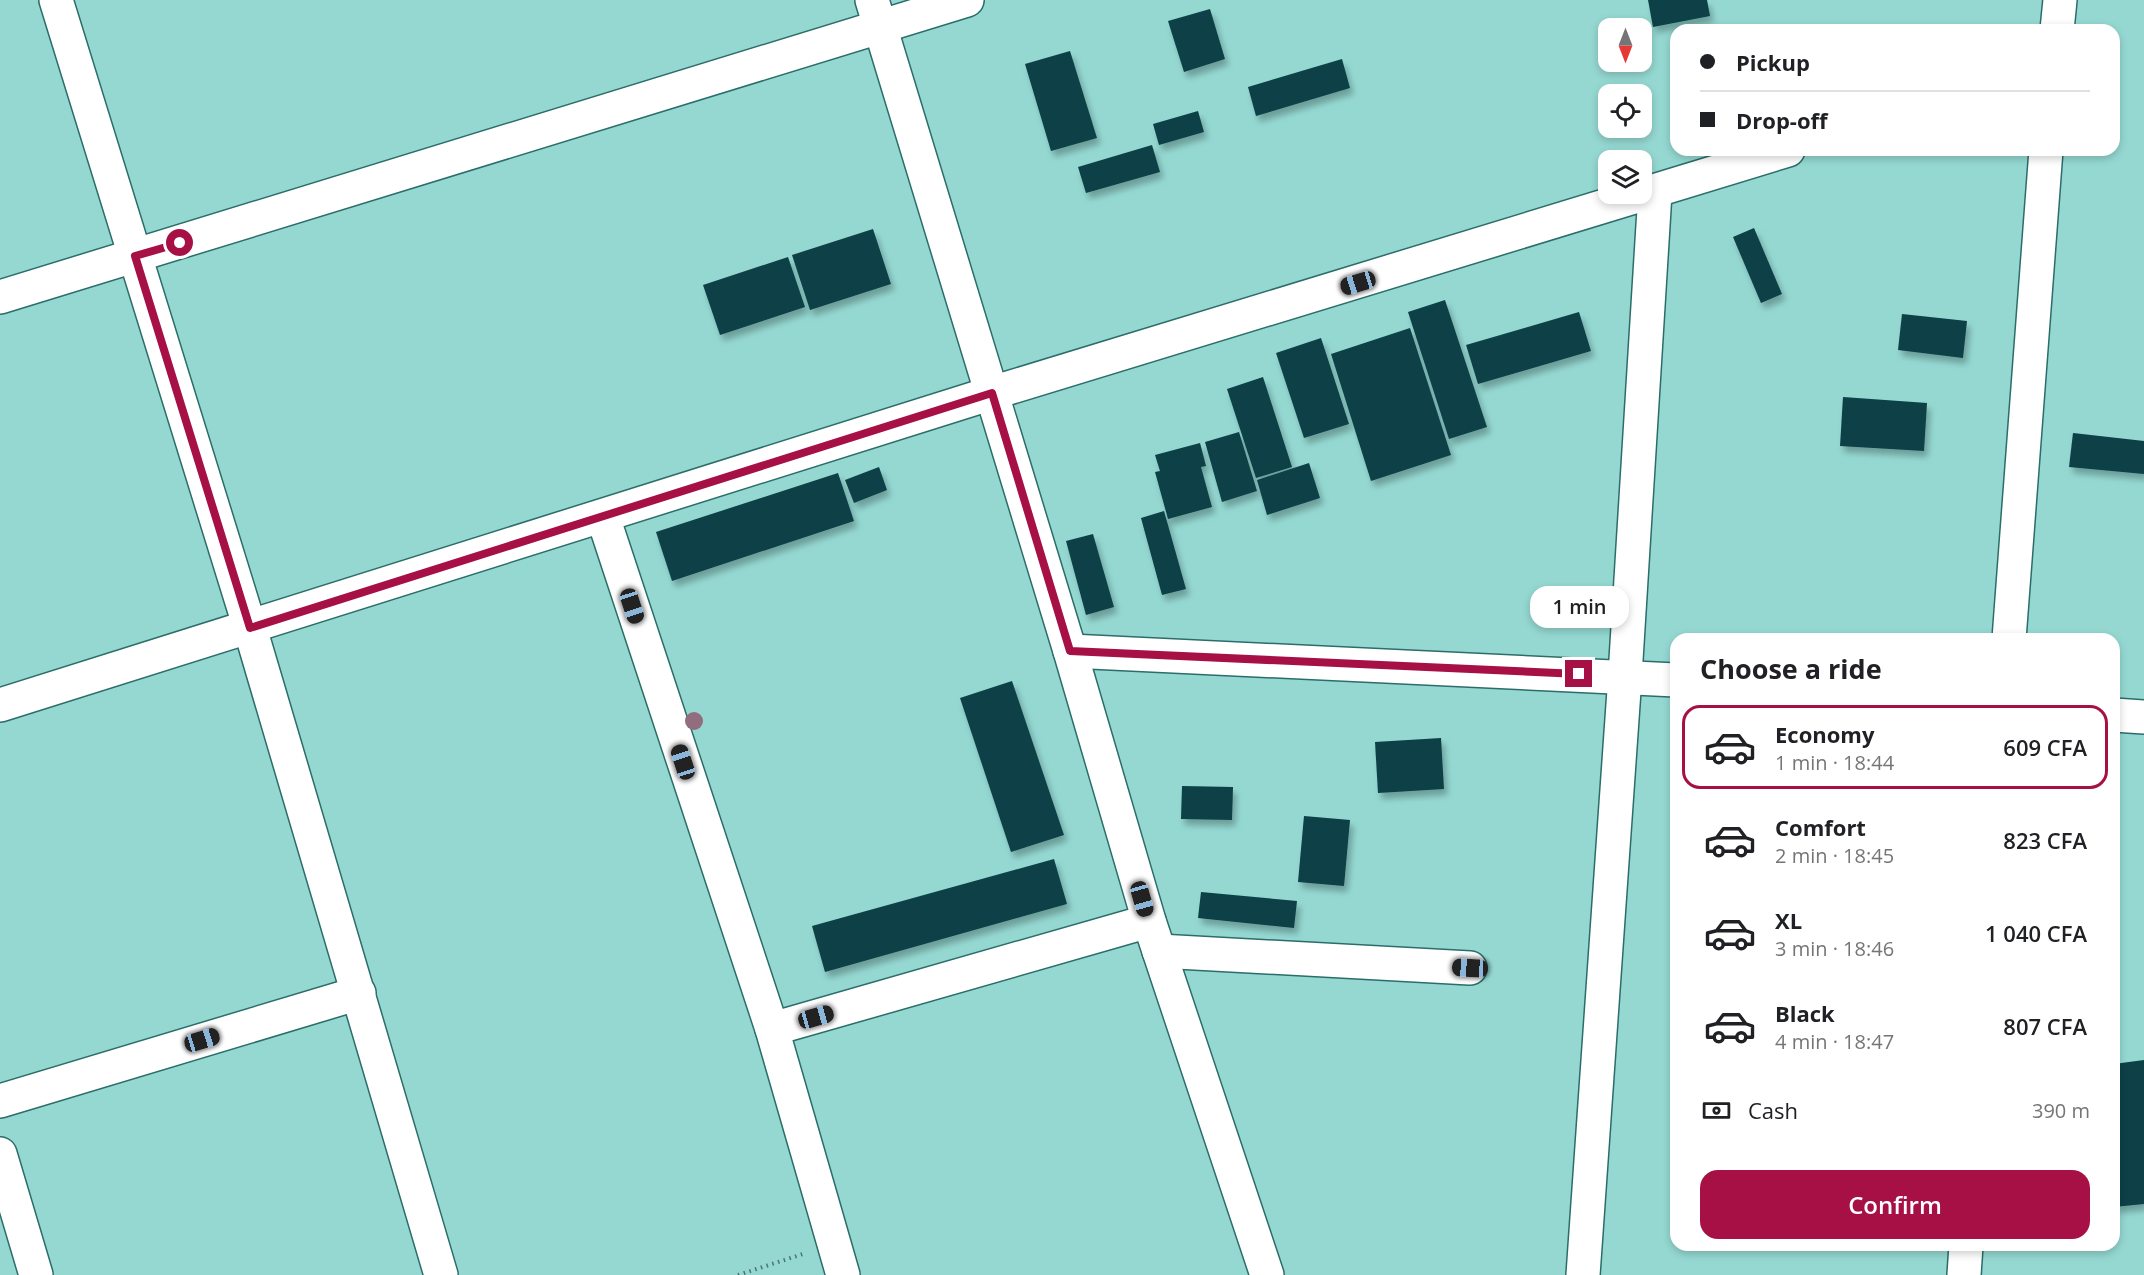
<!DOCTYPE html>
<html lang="en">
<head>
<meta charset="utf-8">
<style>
  :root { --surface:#fff; --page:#f6f6f6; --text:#202124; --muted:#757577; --line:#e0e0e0; --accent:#a71044 }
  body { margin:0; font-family:"Open Sans",sans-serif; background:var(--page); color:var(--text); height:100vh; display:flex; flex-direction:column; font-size:22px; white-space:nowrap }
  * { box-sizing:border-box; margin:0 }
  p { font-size:20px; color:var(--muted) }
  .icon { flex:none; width:33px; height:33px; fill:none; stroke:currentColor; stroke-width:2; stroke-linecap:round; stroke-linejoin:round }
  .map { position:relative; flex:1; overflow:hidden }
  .side { position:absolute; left:1670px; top:633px; width:450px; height:618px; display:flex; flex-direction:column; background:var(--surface); border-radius:18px; box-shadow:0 3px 9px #0003 }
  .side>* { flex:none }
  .banner { position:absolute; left:1670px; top:24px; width:450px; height:132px; border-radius:18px; box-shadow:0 3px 9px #0003; display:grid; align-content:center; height:132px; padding:0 30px; background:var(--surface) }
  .needle { width:39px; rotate:180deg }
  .buttons { position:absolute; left:1598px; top:18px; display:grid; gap:12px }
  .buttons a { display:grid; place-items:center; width:54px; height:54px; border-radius:12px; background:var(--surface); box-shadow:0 3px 9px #0003; font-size:30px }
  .end { position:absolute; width:27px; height:27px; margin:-14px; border:8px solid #a71044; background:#fff; box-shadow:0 0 0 3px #fff }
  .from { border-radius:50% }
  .bubble { position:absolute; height:42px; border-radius:18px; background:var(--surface); box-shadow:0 3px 9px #0003; font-size:20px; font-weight:600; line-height:42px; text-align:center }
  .car { position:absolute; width:18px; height:36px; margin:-18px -9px; border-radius:8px; box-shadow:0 0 4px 2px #0007; background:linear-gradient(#222 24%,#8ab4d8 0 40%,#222 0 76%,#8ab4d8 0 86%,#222 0) }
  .banner b { display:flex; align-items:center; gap:21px; height:57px; font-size:22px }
  .banner b+b { border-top:2px solid var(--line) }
  .banner i { width:15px; height:15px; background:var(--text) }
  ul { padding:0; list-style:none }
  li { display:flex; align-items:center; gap:18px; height:84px; margin:0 12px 9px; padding:0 18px; border:3px solid transparent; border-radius:18px }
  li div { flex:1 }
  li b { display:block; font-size:22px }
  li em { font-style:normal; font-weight:600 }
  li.on { border-color:var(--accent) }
  li>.icon { width:54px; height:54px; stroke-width:1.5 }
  h2 { padding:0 30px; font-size:27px; line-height:72px }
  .pay { display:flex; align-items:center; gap:15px; height:66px; padding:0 30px; font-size:22px }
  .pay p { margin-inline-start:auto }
  .action { display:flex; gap:12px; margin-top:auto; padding:12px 30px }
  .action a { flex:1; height:69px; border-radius:18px; background:var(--accent); color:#fff; font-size:24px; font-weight:600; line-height:69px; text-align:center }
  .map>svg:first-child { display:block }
  .building { fill:#0a3f47; filter:url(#shadow) }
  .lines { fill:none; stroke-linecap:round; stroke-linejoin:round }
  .minor-casing { stroke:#2b6d69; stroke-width:36 }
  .path { stroke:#497572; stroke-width:4; stroke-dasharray:1.5 4.5; stroke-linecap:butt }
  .minor { stroke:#fff; stroke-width:33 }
  .tree { fill:#916d7f }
  .route { stroke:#a71044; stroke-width:8 }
</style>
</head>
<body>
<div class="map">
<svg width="2144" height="1275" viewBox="0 0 2144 1275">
  <defs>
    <filter id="shadow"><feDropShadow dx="3.5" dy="6" stdDeviation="3" flood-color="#0004"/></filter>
  </defs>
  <rect width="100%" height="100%" fill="#95d8d2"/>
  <g class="building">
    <polygon points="1648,0 1707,0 1710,16 1653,27"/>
    <polygon points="1210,9 1225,59 1184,72 1168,21"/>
    <polygon points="1070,51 1097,138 1051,151 1025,64"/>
    <polygon points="1342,59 1350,88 1256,116 1248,87"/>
    <polygon points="1198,111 1204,132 1159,145 1153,124"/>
    <polygon points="1152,145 1160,172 1086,193 1078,167"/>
    <polygon points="1754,228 1782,294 1761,303 1733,237"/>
    <polygon points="873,229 891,284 810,310 792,255"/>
    <polygon points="788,257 805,307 720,335 703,285"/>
    <polygon points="1445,300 1487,427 1449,439 1408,312"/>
    <polygon points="1579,312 1591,351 1478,384 1466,345"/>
    <polygon points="1902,314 1967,321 1963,358 1898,350"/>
    <polygon points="1410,328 1451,455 1371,481 1331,354"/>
    <polygon points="1321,338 1349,424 1304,438 1276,353"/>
    <polygon points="1263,377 1292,467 1256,478 1227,389"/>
    <polygon points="1843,397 1927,403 1924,451 1840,446"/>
    <polygon points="1239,432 1257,491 1222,502 1205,442"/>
    <polygon points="2073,433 2144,441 2144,474 2069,467"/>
    <polygon points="1200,443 1206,466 1201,467 1212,507 1168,519 1155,472 1160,471 1155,455"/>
    <polygon points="1309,463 1320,498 1267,515 1257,480"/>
    <polygon points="879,467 887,490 854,503 845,480"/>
    <polygon points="838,473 854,521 672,581 656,532"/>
    <polygon points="1164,511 1186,589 1162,595 1141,518"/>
    <polygon points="1093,534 1114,607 1086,615 1066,541"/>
    <polygon points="1012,681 1064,835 1011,852 960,698"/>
    <polygon points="1441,738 1444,789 1378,793 1375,742"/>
    <polygon points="1182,786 1233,787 1232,820 1181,819"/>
    <polygon points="1304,816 1350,820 1344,886 1298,882"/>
    <polygon points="1054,859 1067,904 825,972 812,926"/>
    <polygon points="1201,892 1297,901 1294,928 1198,918"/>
    <polygon points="2144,1060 2144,1204 2114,1207 2114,1064"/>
  </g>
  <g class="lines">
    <defs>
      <g id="minor">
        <polyline points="56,0 250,628 441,1275"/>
        <polyline points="872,0 1070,651 1149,921 1267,1275"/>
        <polyline points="2057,30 2060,0"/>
        <polyline points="0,297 967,0"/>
        <polyline points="603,517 772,1029 843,1275"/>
        <polyline points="2009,639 2046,150"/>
        <polyline points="1070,651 1676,680"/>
        <polyline points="0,705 992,393 1788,150"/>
        <polyline points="2114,715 2144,717"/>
        <polyline points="1159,951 1470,968"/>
        <polyline points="772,1029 1149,921"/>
        <polyline points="0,1101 359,993"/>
        <polyline points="0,1154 36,1275"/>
        <polyline points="1583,1275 1625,676 1655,193"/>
        <polyline points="1964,1275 1966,1245"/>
      </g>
    </defs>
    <use href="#minor" class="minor-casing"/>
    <polyline class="path" points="738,1275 803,1254"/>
    <use href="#minor" class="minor"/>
  </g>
  <circle class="tree" cx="694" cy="721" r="9"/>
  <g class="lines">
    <polyline class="route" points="180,243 135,256 250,628 992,393 1070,651 1579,674"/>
  </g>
</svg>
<div class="buttons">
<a><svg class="needle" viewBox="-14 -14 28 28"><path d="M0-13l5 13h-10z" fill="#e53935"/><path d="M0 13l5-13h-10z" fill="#757577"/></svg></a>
<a><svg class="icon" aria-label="locate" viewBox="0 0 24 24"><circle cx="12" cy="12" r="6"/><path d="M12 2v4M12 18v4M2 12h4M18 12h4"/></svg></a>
<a><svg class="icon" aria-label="layers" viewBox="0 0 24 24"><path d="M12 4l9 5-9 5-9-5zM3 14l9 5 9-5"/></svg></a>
</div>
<i class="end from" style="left:180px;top:243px"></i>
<i class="end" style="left:1579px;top:674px"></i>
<div class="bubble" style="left:1530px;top:586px;width:99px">1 min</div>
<i class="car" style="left:1358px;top:283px;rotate:253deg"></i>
<i class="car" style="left:632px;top:606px;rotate:162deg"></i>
<i class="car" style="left:683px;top:762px;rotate:342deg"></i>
<i class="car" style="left:1142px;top:899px;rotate:164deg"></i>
<i class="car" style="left:1470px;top:968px;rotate:273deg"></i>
<i class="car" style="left:816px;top:1017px;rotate:74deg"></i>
<i class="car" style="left:202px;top:1040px;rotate:73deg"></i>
<div class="banner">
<b><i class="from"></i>Pickup</b>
<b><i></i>Drop-off</b>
</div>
<section class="side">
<h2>Choose a ride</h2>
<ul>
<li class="on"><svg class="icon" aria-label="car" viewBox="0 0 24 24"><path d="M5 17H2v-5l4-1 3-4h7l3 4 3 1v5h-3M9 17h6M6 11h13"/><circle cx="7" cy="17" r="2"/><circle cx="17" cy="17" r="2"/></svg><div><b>Economy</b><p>1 min · 18:44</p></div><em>609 CFA</em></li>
<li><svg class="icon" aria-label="car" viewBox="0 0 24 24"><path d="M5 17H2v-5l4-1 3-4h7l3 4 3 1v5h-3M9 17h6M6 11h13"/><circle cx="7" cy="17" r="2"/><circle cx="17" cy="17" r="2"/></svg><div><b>Comfort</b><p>2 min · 18:45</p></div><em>823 CFA</em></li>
<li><svg class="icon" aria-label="car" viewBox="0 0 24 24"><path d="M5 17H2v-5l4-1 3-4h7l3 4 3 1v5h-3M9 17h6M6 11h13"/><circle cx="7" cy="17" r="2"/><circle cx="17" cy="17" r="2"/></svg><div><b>XL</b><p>3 min · 18:46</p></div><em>1 040 CFA</em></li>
<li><svg class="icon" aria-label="car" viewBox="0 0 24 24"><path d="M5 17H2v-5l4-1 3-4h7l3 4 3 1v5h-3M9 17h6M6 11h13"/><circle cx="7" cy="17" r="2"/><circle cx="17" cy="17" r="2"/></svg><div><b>Black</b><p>4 min · 18:47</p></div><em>807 CFA</em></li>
</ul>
<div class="pay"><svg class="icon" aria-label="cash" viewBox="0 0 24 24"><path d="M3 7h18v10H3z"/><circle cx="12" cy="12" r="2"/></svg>Cash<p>390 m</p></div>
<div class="action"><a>Confirm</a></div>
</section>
</div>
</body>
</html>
